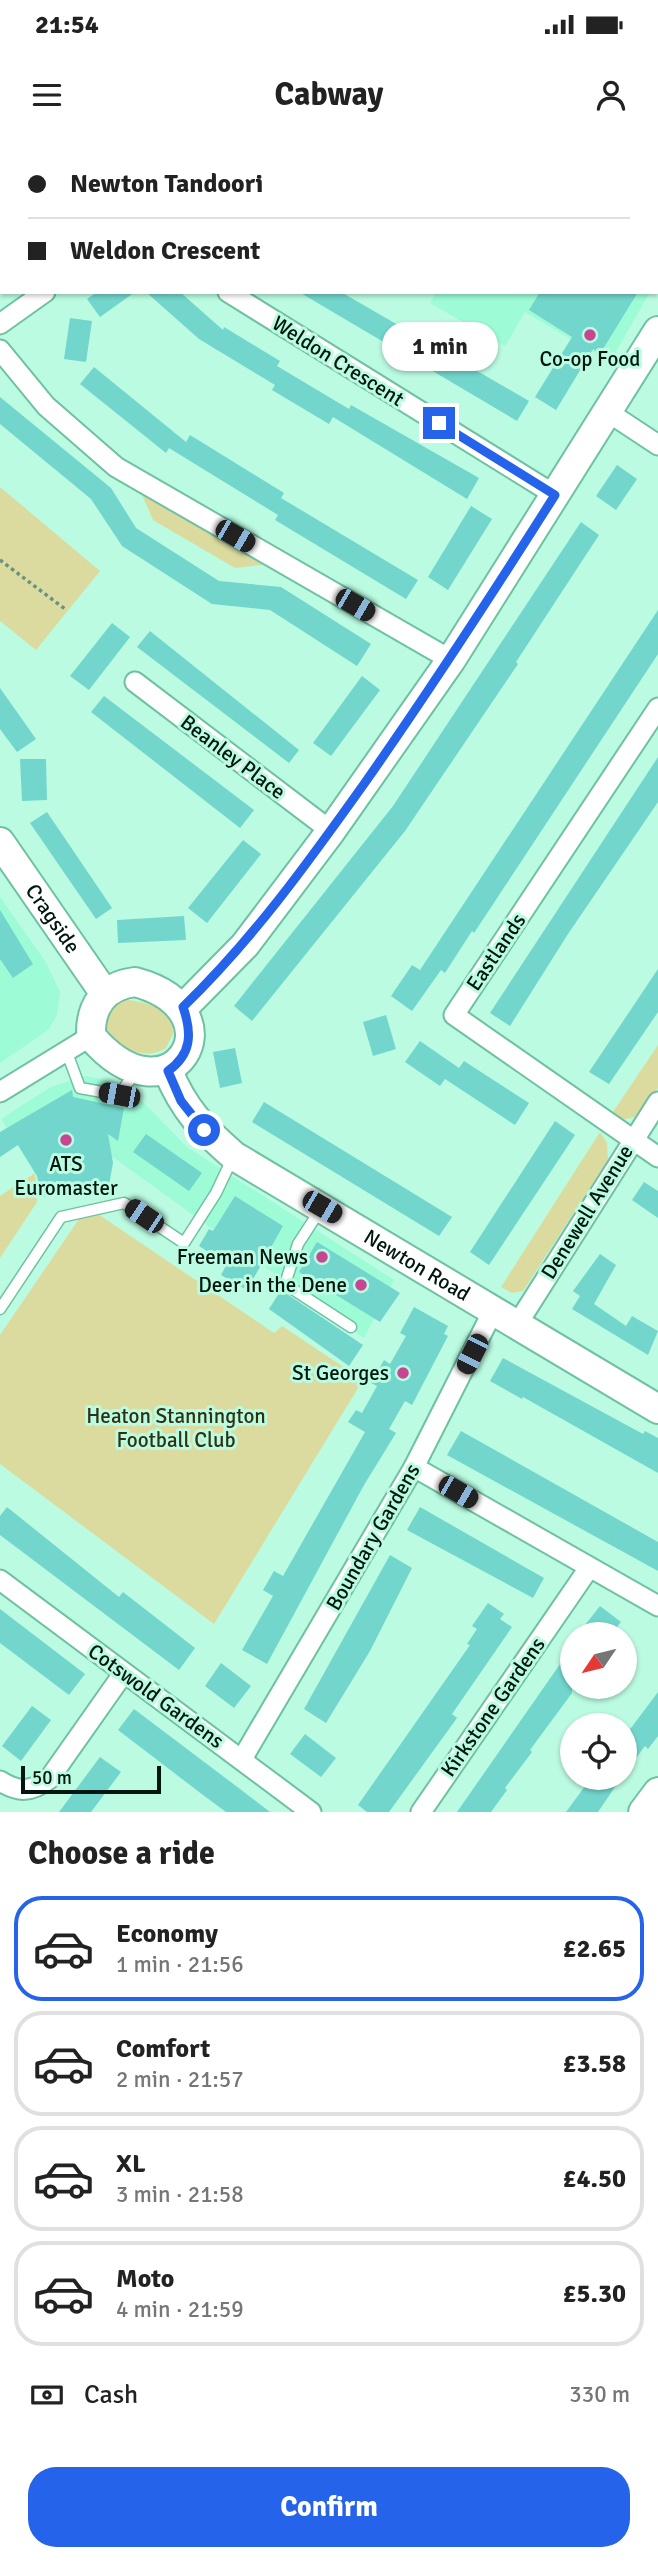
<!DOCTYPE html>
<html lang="en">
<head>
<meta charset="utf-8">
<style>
  :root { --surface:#fff; --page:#f2f2f2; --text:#222; --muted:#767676; --line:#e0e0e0; --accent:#2563eb }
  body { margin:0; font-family:Signika,sans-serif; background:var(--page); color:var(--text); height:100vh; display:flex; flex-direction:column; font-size:26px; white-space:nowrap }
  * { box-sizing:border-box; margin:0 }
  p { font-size:23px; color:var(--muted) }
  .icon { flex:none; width:38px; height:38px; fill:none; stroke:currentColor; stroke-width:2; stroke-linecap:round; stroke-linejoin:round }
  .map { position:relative; height:1672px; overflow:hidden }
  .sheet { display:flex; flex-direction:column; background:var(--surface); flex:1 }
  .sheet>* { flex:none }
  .top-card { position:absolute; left:0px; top:0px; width:658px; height:154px; box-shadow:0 2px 5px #0004; display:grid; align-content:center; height:154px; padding:0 28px; background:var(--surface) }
  .needle { width:46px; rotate:235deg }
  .buttons { position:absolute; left:560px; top:1482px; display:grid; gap:14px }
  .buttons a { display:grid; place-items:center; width:77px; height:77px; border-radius:50%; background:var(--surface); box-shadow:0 2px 5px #0004; font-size:35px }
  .scale { position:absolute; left:21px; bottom:18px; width:140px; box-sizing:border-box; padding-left:7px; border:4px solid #00170f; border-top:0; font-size:19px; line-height:24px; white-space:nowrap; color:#00170f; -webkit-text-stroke:5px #bbfbe1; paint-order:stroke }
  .end { position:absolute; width:32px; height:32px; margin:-16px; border:9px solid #2563eb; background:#fff; box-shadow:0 0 0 4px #fff }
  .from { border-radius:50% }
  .bubble { position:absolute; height:49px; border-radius:24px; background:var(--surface); box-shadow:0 2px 5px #0004; font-size:23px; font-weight:700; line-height:49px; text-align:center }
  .car { position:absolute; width:21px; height:42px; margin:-21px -10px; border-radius:9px; box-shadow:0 0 5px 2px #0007; background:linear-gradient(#222 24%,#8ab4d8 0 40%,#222 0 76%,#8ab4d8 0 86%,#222 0) }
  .top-card b { display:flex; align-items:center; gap:24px; height:66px; font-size:26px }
  .top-card b+b { border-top:2px solid var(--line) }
  .top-card i { width:18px; height:18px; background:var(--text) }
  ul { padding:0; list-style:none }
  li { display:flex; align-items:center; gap:21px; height:105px; margin:0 14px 10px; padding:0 14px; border:4px solid var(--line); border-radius:28px }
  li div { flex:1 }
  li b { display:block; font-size:26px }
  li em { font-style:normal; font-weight:700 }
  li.active { border-color:var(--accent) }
  li>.icon { width:63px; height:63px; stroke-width:1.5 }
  h2 { padding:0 28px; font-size:32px; line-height:84px }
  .pay { display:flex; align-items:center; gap:18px; height:77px; padding:0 28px; font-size:26px }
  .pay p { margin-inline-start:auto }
  .cta { display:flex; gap:14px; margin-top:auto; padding:14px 28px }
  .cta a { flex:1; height:80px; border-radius:28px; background:var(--accent); color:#fff; font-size:28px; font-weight:700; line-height:80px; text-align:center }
  .status { display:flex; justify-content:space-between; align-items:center; height:49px; padding:0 35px; background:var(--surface); direction:ltr }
  .status svg { height:19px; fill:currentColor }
  header { display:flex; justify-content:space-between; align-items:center; height:91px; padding:0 28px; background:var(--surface); font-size:32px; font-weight:700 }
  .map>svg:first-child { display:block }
  .built { fill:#9dfbd6 }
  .green { fill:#dcdb9f }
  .building { fill:#72d6cd }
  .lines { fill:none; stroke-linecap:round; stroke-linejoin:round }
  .lane-casing { stroke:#6fc1a2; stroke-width:13 }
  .street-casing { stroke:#6fc1a2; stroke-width:23 }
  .secondary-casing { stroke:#6fc1a2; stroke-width:32 }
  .path { stroke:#679482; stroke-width:3.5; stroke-dasharray:3.5 3.5; stroke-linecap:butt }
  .lane { stroke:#fff; stroke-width:10 }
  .street { stroke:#fff; stroke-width:19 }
  .secondary { stroke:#fff; stroke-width:28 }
  .route { stroke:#2563eb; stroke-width:9 }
  .poi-dot { fill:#c64692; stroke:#bbfbe1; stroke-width:2.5 }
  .labels { text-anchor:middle; stroke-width:6; stroke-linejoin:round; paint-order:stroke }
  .poi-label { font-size:21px; fill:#00170f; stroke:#bbfbe1; text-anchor:end }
  .street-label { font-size:21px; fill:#00170f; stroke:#bbfbe1 }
  .park-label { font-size:21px; fill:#31300f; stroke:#bbfbe1 }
</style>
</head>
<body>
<div class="status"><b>21:54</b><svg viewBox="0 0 49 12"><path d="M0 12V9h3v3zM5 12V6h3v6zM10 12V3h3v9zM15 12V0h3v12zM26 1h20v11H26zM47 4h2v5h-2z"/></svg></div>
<header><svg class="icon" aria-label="menu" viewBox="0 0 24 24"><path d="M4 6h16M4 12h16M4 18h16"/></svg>Cabway<svg class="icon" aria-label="person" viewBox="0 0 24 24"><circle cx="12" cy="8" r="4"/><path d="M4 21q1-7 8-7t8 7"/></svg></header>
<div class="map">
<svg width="658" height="1672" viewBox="0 0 658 1672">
  <rect width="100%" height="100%" fill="#bbfbe1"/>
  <g class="built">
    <polygon points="625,0 658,0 656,142 656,2"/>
    <polygon points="436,152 650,152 610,222 525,172 505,206 430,163"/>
    <polygon points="0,757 45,821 60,852 57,875 48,890 0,923"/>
    <polygon points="85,936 117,942 137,956 187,1007 394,1140 364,1198 114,1018 83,1012 35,1033 1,979 51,947"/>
  </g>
  <g class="green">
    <polygon points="0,347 100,431 36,510 0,481"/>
    <polygon points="139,348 270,424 235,428 153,380"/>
    <path d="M129 860C150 864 174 867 173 894L166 908C145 921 121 909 105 893 104 874 108 862 129 860Z"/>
    <polygon points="658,905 658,948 635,977 622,980 611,975"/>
    <polygon points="600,992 607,1003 608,1020 523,1151 512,1153 501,1147"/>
    <polygon points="35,1033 37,1062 0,1118 0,1056"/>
    <polygon points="95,1072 274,1193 282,1186 363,1240 214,1484 0,1324 0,1195 81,1076"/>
  </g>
  <g class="building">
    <polygon points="97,152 135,152 100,177 87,159"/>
    <polygon points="146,152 180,152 223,190 224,187 280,221 277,226 349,269 351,265 479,338 467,359 333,277 329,284 272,250 275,245 199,199"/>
    <polygon points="299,152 341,152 529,261 517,281"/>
    <polygon points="540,152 638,152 600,214 593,209 556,270 535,257 572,197 529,170"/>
    <polygon points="70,178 92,181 86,222 64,219"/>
    <polygon points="94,227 186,302 190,295 284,353 281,358 418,440 406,459 275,380 278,375 169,308 166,313 80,244"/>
    <polygon points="0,257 111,348 136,388 219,441 281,447 371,504 357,526 270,470 212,464 122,406 91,359 0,284"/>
    <polygon points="617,325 637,339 616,370 596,356"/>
    <polygon points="471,366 492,379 448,450 428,437"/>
    <polygon points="581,382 599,395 516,522 518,524 405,691 252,881 234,866 393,666"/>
    <polygon points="658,470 658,514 474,793 472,791 445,833 441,830 412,871 391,856 412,825 420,830"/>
    <polygon points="112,483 130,497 89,550 70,536"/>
    <polygon points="150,491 299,610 289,623 137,507"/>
    <polygon points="362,536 380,550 331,616 313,603"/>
    <polygon points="0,548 36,599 17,612 0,589"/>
    <polygon points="104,556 254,670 240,688 91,572"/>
    <polygon points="658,617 658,662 568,794 510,886 490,873"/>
    <polygon points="20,619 46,619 47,660 22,661"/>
    <polygon points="47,672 112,768 96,779 30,683"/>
    <polygon points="243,700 261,714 207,783 188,768"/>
    <polygon points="0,770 33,824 13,838 0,819"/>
    <polygon points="184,776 186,800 118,803 117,780"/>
    <polygon points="658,829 658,872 609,944 589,932"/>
    <polygon points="386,875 396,909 373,916 363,882"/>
    <polygon points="420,901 459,928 464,921 529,963 515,985 445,939 440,946 405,922"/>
    <polygon points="235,908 242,943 220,948 213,912"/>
    <polygon points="72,950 73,957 124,968 118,1001 108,994 113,1023 109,1045 42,1057 37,1036 18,1005 0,1017 0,992"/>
    <polygon points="264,962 452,1077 439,1096 252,982"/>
    <polygon points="555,981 575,995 489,1125 470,1112"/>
    <polygon points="146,994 202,1033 189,1051 133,1012"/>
    <polygon points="644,1042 658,1051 658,1078 632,1060"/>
    <polygon points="235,1056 283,1086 247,1150 221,1135 227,1124 199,1106 209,1089 213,1091"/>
    <polygon points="317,1102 400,1153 380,1182 299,1132"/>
    <polygon points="600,1114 616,1125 594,1164 626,1186 632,1176 658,1191 648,1215 572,1169 580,1156 573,1151"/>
    <polygon points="281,1150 363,1205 349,1226 269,1169"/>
    <polygon points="414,1167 448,1186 444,1194 448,1196 412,1265 405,1261 389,1289 396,1293 364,1345 267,1524 242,1510 273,1456 263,1450 274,1431 283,1436 365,1292 348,1282 356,1270 362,1273 377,1246 371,1243 384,1220 390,1224 406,1196 400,1193"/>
    <polygon points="503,1218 643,1294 645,1291 658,1298 658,1333 523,1257 522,1259 490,1241"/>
    <polygon points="461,1291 658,1402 658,1431 447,1315"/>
    <polygon points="7,1367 119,1457 123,1452 195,1508 179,1530 0,1395 0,1376"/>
    <polygon points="420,1367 544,1438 533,1458 407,1390"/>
    <polygon points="390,1415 412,1428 370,1511 326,1583 304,1569"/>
    <polygon points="488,1463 504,1474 500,1479 512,1487 452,1574 457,1578 389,1672 367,1672 358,1665 470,1505 467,1504 477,1489 472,1486"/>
    <polygon points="600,1466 621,1482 611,1494 578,1494"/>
    <polygon points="0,1469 85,1534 69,1555 0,1503"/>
    <polygon points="572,1507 572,1553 530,1610 532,1612 505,1648 507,1650 491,1672 457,1672"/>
    <polygon points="221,1523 251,1546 234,1568 205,1546"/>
    <polygon points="658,1552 658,1596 648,1609 645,1606 625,1633 625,1596"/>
    <polygon points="32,1566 51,1580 21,1621 2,1606"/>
    <polygon points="134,1569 240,1649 270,1672 226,1672 203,1655 118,1590"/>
    <polygon points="305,1594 336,1618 321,1637 290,1614"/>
    <polygon points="100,1617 121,1632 91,1672 59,1672"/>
    <polygon points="591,1638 621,1638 598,1672 566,1672"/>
  </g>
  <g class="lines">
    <defs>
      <g id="lane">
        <polyline points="393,2 394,0"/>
        <polyline points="550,2 551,0"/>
        <polyline points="656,94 658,95"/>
        <polyline points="66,910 80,948 119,955 137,930"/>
        <polyline points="320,1070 298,1104 285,1144 351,1187"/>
        <polyline points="0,1169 61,1077 124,1063 184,1103 216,1053 232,1019"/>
      </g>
      <g id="street">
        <polyline points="115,0 116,2"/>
        <polyline points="307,0 310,2"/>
        <polyline points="228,152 555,355"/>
        <polyline points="0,184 45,152"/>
        <polyline points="0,210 46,266 116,327 451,520"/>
        <polyline points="608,272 658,305"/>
        <polyline points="135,542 331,691"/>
        <polyline points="658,568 454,875 658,1017"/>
        <polyline points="0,952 91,896"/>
        <polyline points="518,1183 658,962"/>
        <polyline points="414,1327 658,1466"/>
        <polyline points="0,1440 311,1672"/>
        <polyline points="242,1619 414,1327 494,1169"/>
        <path d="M0 1641C19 1653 31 1652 49 1639L123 1534"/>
        <polyline points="421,1672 589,1428"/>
      </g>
      <g id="secondary">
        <path id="s1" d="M0 702 105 854"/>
        <path d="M135 842C244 871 170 990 91 896 90 866 104 846 135 842Z"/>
        <polyline points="183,868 245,805 331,691 451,520 658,191"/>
        <path id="s2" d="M168 931C184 970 202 988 234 1016L658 1269"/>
        <polyline points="643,1672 658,1652"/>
      </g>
    </defs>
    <use href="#lane" class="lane-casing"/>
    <use href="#street" class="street-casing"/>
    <use href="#secondary" class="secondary-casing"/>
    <g class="path">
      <polyline points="235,0 237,2"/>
      <polyline points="242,2 243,0"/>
      <polyline points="0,420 65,469"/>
    </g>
    <use href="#lane" class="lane"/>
    <use href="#street" class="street"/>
    <use href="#secondary" class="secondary"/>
  </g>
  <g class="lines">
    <path class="route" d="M204 990 181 961 168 931C192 914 192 893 183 867 253 799 307 724 364 644 430 550 493 453 555 355L439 283"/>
  </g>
  <g class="poi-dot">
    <circle cx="590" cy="195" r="7"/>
    <circle cx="66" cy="1000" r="7"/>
    <circle cx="322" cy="1117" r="7"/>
    <circle cx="361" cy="1145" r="7"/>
    <circle cx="403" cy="1233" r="7"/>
  </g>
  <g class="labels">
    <g class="poi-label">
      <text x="590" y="226" text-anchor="middle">Co-op Food</text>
      <text x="66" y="1031" text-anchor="middle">ATS<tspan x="66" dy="24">Euromaster</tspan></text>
      <text x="308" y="1124">Freeman News</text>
      <text x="347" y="1152">Deer in the Dene</text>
      <text x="389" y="1240">St Georges</text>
    </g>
    <g class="street-label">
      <text transform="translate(338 221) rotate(32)" y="7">Weldon Crescent</text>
      <text transform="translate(233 617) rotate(37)" y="7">Beanley Place</text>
      <text dy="7" stroke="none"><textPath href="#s1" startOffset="93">Cragside</textPath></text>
      <text transform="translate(496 812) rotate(-56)" y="7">Eastlands</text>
      <text transform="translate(587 1072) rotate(-58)" y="7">Denewell Avenue</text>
      <text dy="7" stroke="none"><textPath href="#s2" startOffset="322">Newton Road</textPath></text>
      <text transform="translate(373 1397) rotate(-60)" y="7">Boundary Gardens</text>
      <text transform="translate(156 1556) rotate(36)" y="7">Cotswold Gardens</text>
      <text transform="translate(493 1567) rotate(-55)" y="7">Kirkstone Gardens</text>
    </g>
    <g class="park-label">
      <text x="176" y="1283">Heaton Stannington<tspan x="176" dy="24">Football Club</tspan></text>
    </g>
  </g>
</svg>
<div class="buttons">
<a><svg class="needle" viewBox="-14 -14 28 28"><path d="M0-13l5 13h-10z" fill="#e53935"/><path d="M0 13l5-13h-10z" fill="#767676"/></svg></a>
<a><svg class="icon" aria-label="locate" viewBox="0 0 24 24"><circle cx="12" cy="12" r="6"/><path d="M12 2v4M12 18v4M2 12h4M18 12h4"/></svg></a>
</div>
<div class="scale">50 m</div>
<i class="end from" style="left:204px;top:990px"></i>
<i class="end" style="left:439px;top:283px"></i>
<div class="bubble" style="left:382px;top:182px;width:116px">1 min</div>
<i class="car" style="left:235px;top:396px;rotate:120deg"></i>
<i class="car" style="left:355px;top:465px;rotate:120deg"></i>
<i class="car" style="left:119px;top:955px;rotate:281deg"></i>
<i class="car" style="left:322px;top:1067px;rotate:120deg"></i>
<i class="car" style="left:144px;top:1076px;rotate:304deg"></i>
<i class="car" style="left:472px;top:1214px;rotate:207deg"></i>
<i class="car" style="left:458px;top:1352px;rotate:120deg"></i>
<div class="top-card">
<b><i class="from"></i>Newton Tandoori</b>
<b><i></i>Weldon Crescent</b>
</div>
</div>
<section class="sheet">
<h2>Choose a ride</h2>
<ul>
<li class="active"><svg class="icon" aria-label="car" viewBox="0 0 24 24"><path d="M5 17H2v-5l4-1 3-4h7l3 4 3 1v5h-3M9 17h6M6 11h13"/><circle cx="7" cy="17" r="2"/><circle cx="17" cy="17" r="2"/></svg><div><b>Economy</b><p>1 min · 21:56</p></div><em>£2.65</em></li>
<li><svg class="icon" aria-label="car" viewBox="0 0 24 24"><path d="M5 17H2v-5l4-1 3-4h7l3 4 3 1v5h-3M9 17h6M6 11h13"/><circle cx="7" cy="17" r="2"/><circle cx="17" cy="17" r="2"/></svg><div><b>Comfort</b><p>2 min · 21:57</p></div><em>£3.58</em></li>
<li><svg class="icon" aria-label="car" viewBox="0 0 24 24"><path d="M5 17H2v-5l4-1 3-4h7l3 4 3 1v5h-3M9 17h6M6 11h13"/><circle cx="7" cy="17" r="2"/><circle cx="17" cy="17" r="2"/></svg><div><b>XL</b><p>3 min · 21:58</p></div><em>£4.50</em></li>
<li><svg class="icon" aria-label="car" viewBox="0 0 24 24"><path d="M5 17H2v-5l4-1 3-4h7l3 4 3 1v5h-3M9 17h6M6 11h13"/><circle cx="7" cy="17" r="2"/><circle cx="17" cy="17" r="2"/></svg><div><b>Moto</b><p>4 min · 21:59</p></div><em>£5.30</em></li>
</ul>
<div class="pay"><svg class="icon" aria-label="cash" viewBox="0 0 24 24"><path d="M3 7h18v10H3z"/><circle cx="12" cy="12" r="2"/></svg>Cash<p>330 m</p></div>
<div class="cta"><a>Confirm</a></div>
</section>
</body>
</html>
